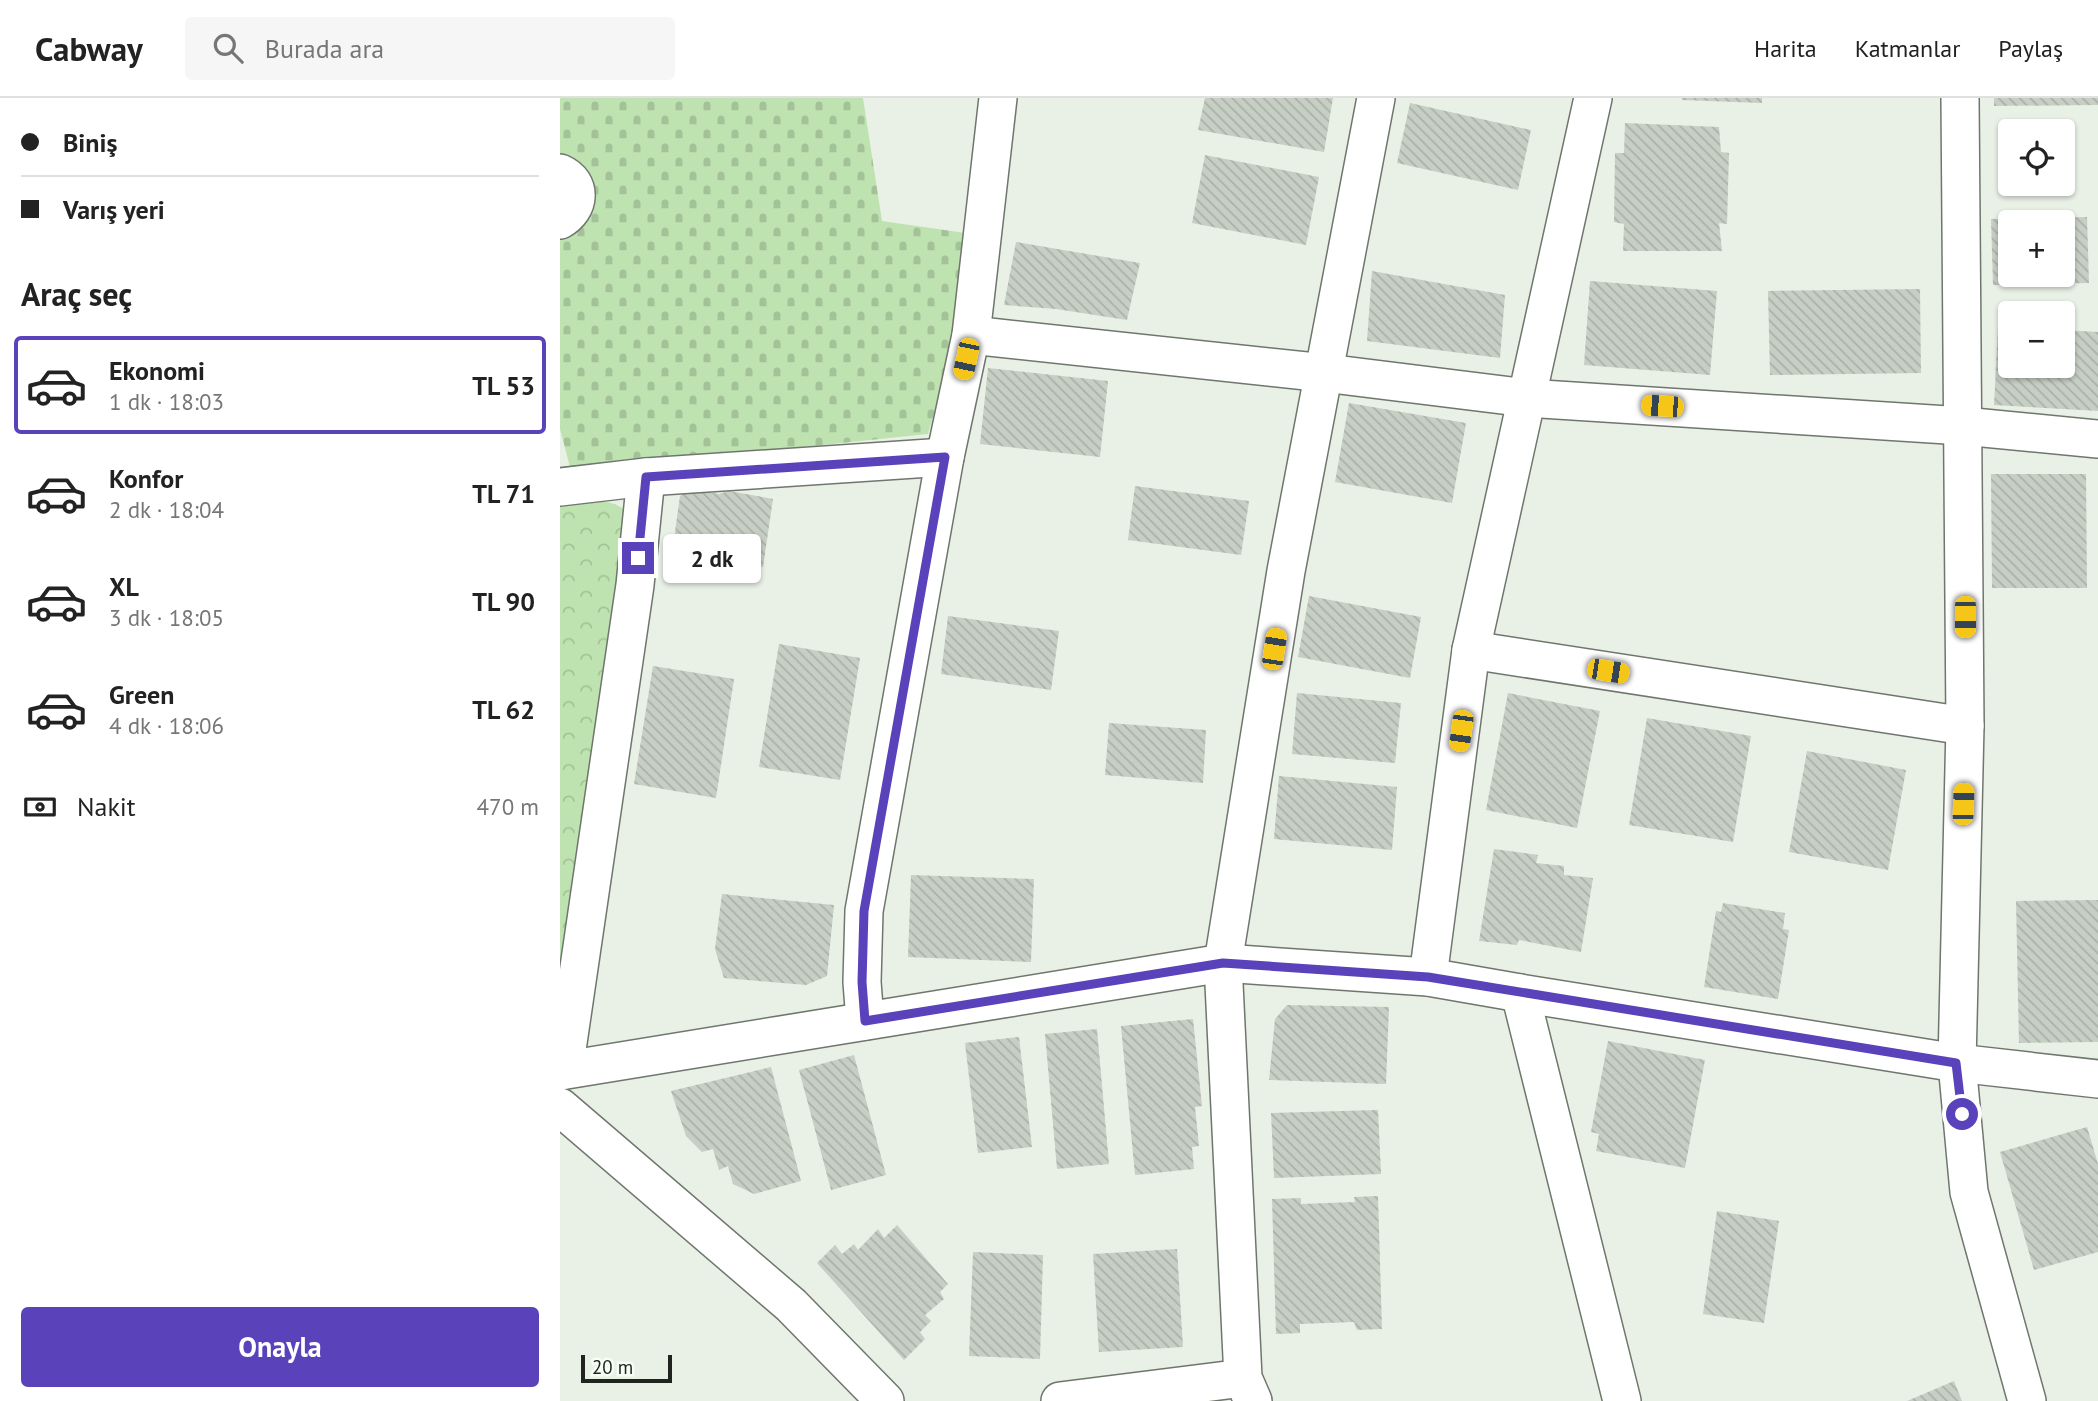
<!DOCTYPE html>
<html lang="tr">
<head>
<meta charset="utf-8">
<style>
  :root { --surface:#fff; --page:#f6f6f6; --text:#222; --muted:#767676; --line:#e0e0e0; --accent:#5a42bb }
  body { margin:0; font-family:"PT Sans",sans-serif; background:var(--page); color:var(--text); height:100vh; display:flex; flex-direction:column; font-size:26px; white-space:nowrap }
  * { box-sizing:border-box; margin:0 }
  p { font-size:23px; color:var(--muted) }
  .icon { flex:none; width:38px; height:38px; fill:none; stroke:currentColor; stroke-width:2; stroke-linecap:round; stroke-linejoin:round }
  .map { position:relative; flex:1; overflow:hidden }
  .details { display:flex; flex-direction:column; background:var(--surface); width:560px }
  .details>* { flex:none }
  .top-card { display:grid; align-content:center; height:154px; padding:0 21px; background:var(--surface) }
  .controls { position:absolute; left:1438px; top:21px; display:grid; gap:14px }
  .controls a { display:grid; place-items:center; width:77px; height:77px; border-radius:7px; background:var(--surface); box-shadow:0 2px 5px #0004; font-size:35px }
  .scale { position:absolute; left:21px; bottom:18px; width:91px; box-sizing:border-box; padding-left:7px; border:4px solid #20231f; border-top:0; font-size:19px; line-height:24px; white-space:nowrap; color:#20231f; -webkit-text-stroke:5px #f6fef3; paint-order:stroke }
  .end { position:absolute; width:32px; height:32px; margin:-16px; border:9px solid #5a42bb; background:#fff; box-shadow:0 0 0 4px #fff }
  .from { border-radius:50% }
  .bubble { position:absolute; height:49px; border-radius:7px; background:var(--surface); box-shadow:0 2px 5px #0004; font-size:23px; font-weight:700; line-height:49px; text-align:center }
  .car { position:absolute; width:21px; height:42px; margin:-21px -10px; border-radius:9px; box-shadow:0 0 5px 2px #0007; background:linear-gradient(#f5c518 24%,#345 0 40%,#f5c518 0 76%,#345 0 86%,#f5c518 0) }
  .top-card b { display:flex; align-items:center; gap:24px; height:66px; font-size:26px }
  .top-card b+b { border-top:2px solid var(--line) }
  .top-card i { width:18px; height:18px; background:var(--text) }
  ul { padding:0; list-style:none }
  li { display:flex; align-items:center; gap:21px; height:98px; margin:0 14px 10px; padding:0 7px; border:4px solid transparent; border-radius:7px }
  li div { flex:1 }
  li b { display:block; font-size:26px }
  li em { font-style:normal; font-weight:700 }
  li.active { border-color:var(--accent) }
  li>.icon { width:63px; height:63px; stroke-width:1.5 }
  h2 { padding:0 21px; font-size:32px; line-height:84px }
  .pay { display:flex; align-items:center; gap:18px; height:77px; padding:0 21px; font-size:26px }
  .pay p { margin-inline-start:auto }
  .primary-button { display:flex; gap:14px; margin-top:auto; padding:14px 21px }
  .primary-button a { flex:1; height:80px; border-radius:7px; background:var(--accent); color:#fff; font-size:28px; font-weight:700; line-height:80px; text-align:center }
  header { display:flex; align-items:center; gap:42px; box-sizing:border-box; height:98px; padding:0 35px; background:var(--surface); border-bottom:2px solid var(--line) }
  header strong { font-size:33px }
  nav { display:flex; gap:38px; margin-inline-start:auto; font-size:24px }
  .search { width:490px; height:63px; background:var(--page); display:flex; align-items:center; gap:18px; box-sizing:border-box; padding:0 24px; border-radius:7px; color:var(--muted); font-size:26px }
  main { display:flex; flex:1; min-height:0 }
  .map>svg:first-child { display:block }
  .cemetery { fill:url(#cemetery-stones) }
  .park { fill:url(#park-crowns) }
  .building { fill:url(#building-back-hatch); fill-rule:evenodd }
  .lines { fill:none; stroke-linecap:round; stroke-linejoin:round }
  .minor-casing { stroke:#6f766d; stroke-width:40 }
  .minor { stroke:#fff; stroke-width:37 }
  .route { stroke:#5a42bb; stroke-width:9 }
</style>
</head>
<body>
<header>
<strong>Cabway</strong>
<div class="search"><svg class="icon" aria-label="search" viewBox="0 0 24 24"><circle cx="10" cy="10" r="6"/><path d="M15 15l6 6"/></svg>Burada ara</div>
<nav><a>Harita</a><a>Katmanlar</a><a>Paylaş</a></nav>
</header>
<main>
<section class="details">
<div class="top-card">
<b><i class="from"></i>Biniş</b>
<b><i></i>Varış yeri</b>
</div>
<h2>Araç seç</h2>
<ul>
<li class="active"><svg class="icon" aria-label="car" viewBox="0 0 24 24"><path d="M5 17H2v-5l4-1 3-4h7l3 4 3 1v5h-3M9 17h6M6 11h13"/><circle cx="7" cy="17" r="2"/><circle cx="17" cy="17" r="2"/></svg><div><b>Ekonomi</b><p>1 dk · 18:03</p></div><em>TL 53</em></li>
<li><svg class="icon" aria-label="car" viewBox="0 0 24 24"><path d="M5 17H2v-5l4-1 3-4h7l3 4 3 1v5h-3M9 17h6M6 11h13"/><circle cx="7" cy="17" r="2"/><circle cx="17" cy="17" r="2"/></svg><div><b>Konfor</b><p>2 dk · 18:04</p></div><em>TL 71</em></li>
<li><svg class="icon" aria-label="car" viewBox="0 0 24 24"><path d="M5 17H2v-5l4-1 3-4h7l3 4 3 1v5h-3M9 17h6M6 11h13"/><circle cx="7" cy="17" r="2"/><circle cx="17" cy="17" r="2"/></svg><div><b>XL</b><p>3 dk · 18:05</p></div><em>TL 90</em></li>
<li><svg class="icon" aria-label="car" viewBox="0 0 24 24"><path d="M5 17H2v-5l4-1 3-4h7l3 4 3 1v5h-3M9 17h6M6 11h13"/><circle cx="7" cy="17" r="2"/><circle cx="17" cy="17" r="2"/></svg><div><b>Green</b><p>4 dk · 18:06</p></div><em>TL 62</em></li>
</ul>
<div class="pay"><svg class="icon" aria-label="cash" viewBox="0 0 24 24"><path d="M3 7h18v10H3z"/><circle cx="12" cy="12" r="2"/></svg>Nakit<p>470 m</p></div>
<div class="primary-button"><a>Onayla</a></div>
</section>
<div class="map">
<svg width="1538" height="1303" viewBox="0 0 1538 1303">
  <defs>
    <pattern id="cemetery-stones" width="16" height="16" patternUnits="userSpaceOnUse" patternTransform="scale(1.75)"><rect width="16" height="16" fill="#bfe3b0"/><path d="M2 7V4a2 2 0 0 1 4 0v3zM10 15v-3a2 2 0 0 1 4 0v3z" fill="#a4c297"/></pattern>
    <pattern id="park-crowns" width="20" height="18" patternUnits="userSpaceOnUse" patternTransform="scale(1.75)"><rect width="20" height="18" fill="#bfe3b0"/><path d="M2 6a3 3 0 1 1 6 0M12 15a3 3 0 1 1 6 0" fill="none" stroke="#a4c297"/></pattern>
    <pattern id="building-back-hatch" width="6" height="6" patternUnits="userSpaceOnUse" patternTransform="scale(1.75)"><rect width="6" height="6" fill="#c7cec4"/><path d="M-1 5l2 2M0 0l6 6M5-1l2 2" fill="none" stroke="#abb1a8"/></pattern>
  </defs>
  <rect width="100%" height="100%" fill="#e9f0e6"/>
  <polygon class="cemetery" points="0,0 303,0 322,123 426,138 368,336 11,373 0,331"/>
  <polygon class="park" points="37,402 55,406 69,414 0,870 0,406"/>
  <g class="building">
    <polygon points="645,0 773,0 764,54 638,32"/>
    <polygon points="1122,0 1202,0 1202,5 1122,2"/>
    <polygon points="1434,0 1538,0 1538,7 1434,8"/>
    <polygon points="850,5 971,32 958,92 837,65"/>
    <polygon points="1065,25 1159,29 1161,54 1169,55 1167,126 1159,125 1162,153 1063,153 1064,126 1054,124 1055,55 1064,55"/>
    <polygon points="645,57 759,79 746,147 632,125"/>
    <path d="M1527 119 1529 185 1433 187 1431 121ZM1451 124H1503V177H1451Z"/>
    <polygon points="456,144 580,165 567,222 496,211 444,207"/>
    <polygon points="812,173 945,197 940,260 807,243"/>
    <polygon points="1030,183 1157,193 1150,277 1024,267"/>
    <polygon points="1360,191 1361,275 1210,277 1208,193"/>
    <polygon points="1438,228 1451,229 1451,268 1503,268 1503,232 1538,234 1538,313 1434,307"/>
    <polygon points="428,270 548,283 540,359 420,346"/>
    <polygon points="789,305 906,325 892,405 775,384"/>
    <polygon points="1431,376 1526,376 1527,490 1432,490"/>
    <polygon points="575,388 689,403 681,457 568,442"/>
    <polygon points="131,391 159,396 169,393 213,401 203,469 112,455 120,398"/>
    <polygon points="749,498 861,519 850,580 738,559"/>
    <polygon points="388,518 499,533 491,592 381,576"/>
    <polygon points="219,546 300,560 280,682 199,669"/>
    <polygon points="93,568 174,581 156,700 74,686"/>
    <polygon points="737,595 841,605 835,665 732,656"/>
    <polygon points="948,595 1040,613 1017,730 926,712"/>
    <polygon points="1087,620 1191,638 1173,744 1069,727"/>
    <polygon points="549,625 646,632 643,685 545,677"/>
    <polygon points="1247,653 1346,672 1328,772 1229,754"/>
    <polygon points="719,678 837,689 832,752 714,741"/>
    <polygon points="934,751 978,757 976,765 1004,768 1004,777 1033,780 1021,854 959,842 957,847 919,843"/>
    <polygon points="351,777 474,781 471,864 348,859"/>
    <polygon points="162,796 274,807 267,878 246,887 164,880 155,851"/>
    <polygon points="1538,802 1538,944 1459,945 1456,803"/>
    <polygon points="1163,805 1225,815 1223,831 1229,832 1218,901 1144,889 1156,813 1161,814"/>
    <polygon points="727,907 829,909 826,986 709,982 715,921"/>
    <polygon points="633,921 642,1008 635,1009 639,1048 632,1049 634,1071 575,1077 561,928"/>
    <polygon points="537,931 549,1066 497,1071 485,936"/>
    <polygon points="459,939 472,1049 418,1055 405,945"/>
    <polygon points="1048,943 1145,962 1125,1070 1036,1053 1039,1036 1031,1034"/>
    <polygon points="294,957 326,1077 271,1092 239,972"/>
    <polygon points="211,969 241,1083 194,1096 173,1086 168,1068 159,1072 153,1051 142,1054 126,1038 111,993"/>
    <polygon points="818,1012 821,1076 714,1080 711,1015"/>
    <polygon points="1527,1029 1538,1066 1538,1154 1474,1172 1440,1054"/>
    <polygon points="818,1098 822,1231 797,1232 794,1224 740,1226 740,1235 716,1236 712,1101 741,1100 741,1106 795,1104 794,1099"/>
    <polygon points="1157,1113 1219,1123 1204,1225 1143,1216"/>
    <polygon points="337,1127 388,1186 380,1194 384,1201 365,1217 371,1223 360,1234 365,1241 344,1262 257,1165 275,1147 282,1156 294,1146 298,1152 318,1131 324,1140"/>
    <polygon points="617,1151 623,1249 539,1254 533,1156"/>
    <polygon points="413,1154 483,1157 480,1261 409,1258"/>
    <polygon points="1394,1283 1402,1303 1347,1303"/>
  </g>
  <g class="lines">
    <defs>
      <g id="minor">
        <polyline points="1400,0 1405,628 1397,965 1409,1094 1467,1303"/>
        <path d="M0 75C23 85 20 111 0 122"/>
        <polyline points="411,237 765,275 966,300 1403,328 1538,341"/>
        <polyline points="0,389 86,379 385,359"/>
        <polyline points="911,552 1405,628"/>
        <polyline points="868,879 911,552 1033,0"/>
        <polyline points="960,895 1397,965 1538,981"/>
        <polyline points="305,923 302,884 304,813 385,359 411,237 438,0"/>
        <polyline points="4,972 75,487 86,379"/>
        <polyline points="0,973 663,865 868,879 960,895 1062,1303"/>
        <polyline points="0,1009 231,1207 325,1303"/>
        <polyline points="500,1303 683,1280"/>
        <polyline points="693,1303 683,1280 663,865 726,473 816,0"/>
      </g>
    </defs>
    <use href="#minor" class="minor-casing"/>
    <use href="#minor" class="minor"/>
  </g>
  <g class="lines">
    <polyline class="route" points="78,460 86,379 385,359 304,813 302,884 305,923 663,865 868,879 1396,965 1402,1016"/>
  </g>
</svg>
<div class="controls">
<a><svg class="icon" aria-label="locate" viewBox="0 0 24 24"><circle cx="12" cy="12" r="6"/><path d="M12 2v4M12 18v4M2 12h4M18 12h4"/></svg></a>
<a>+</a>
<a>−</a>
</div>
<div class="scale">20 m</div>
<i class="end from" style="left:1402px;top:1016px"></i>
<i class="end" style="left:78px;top:460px"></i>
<div class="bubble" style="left:103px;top:436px;width:98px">2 dk</div>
<i class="car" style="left:406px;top:261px;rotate:192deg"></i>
<i class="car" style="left:1102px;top:308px;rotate:274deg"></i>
<i class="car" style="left:1405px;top:519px;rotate:180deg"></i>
<i class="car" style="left:714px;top:551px;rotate:9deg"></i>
<i class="car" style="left:1048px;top:573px;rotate:99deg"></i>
<i class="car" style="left:901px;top:633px;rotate:188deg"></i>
<i class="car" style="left:1403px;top:706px;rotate:2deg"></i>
</div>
</main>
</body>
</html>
